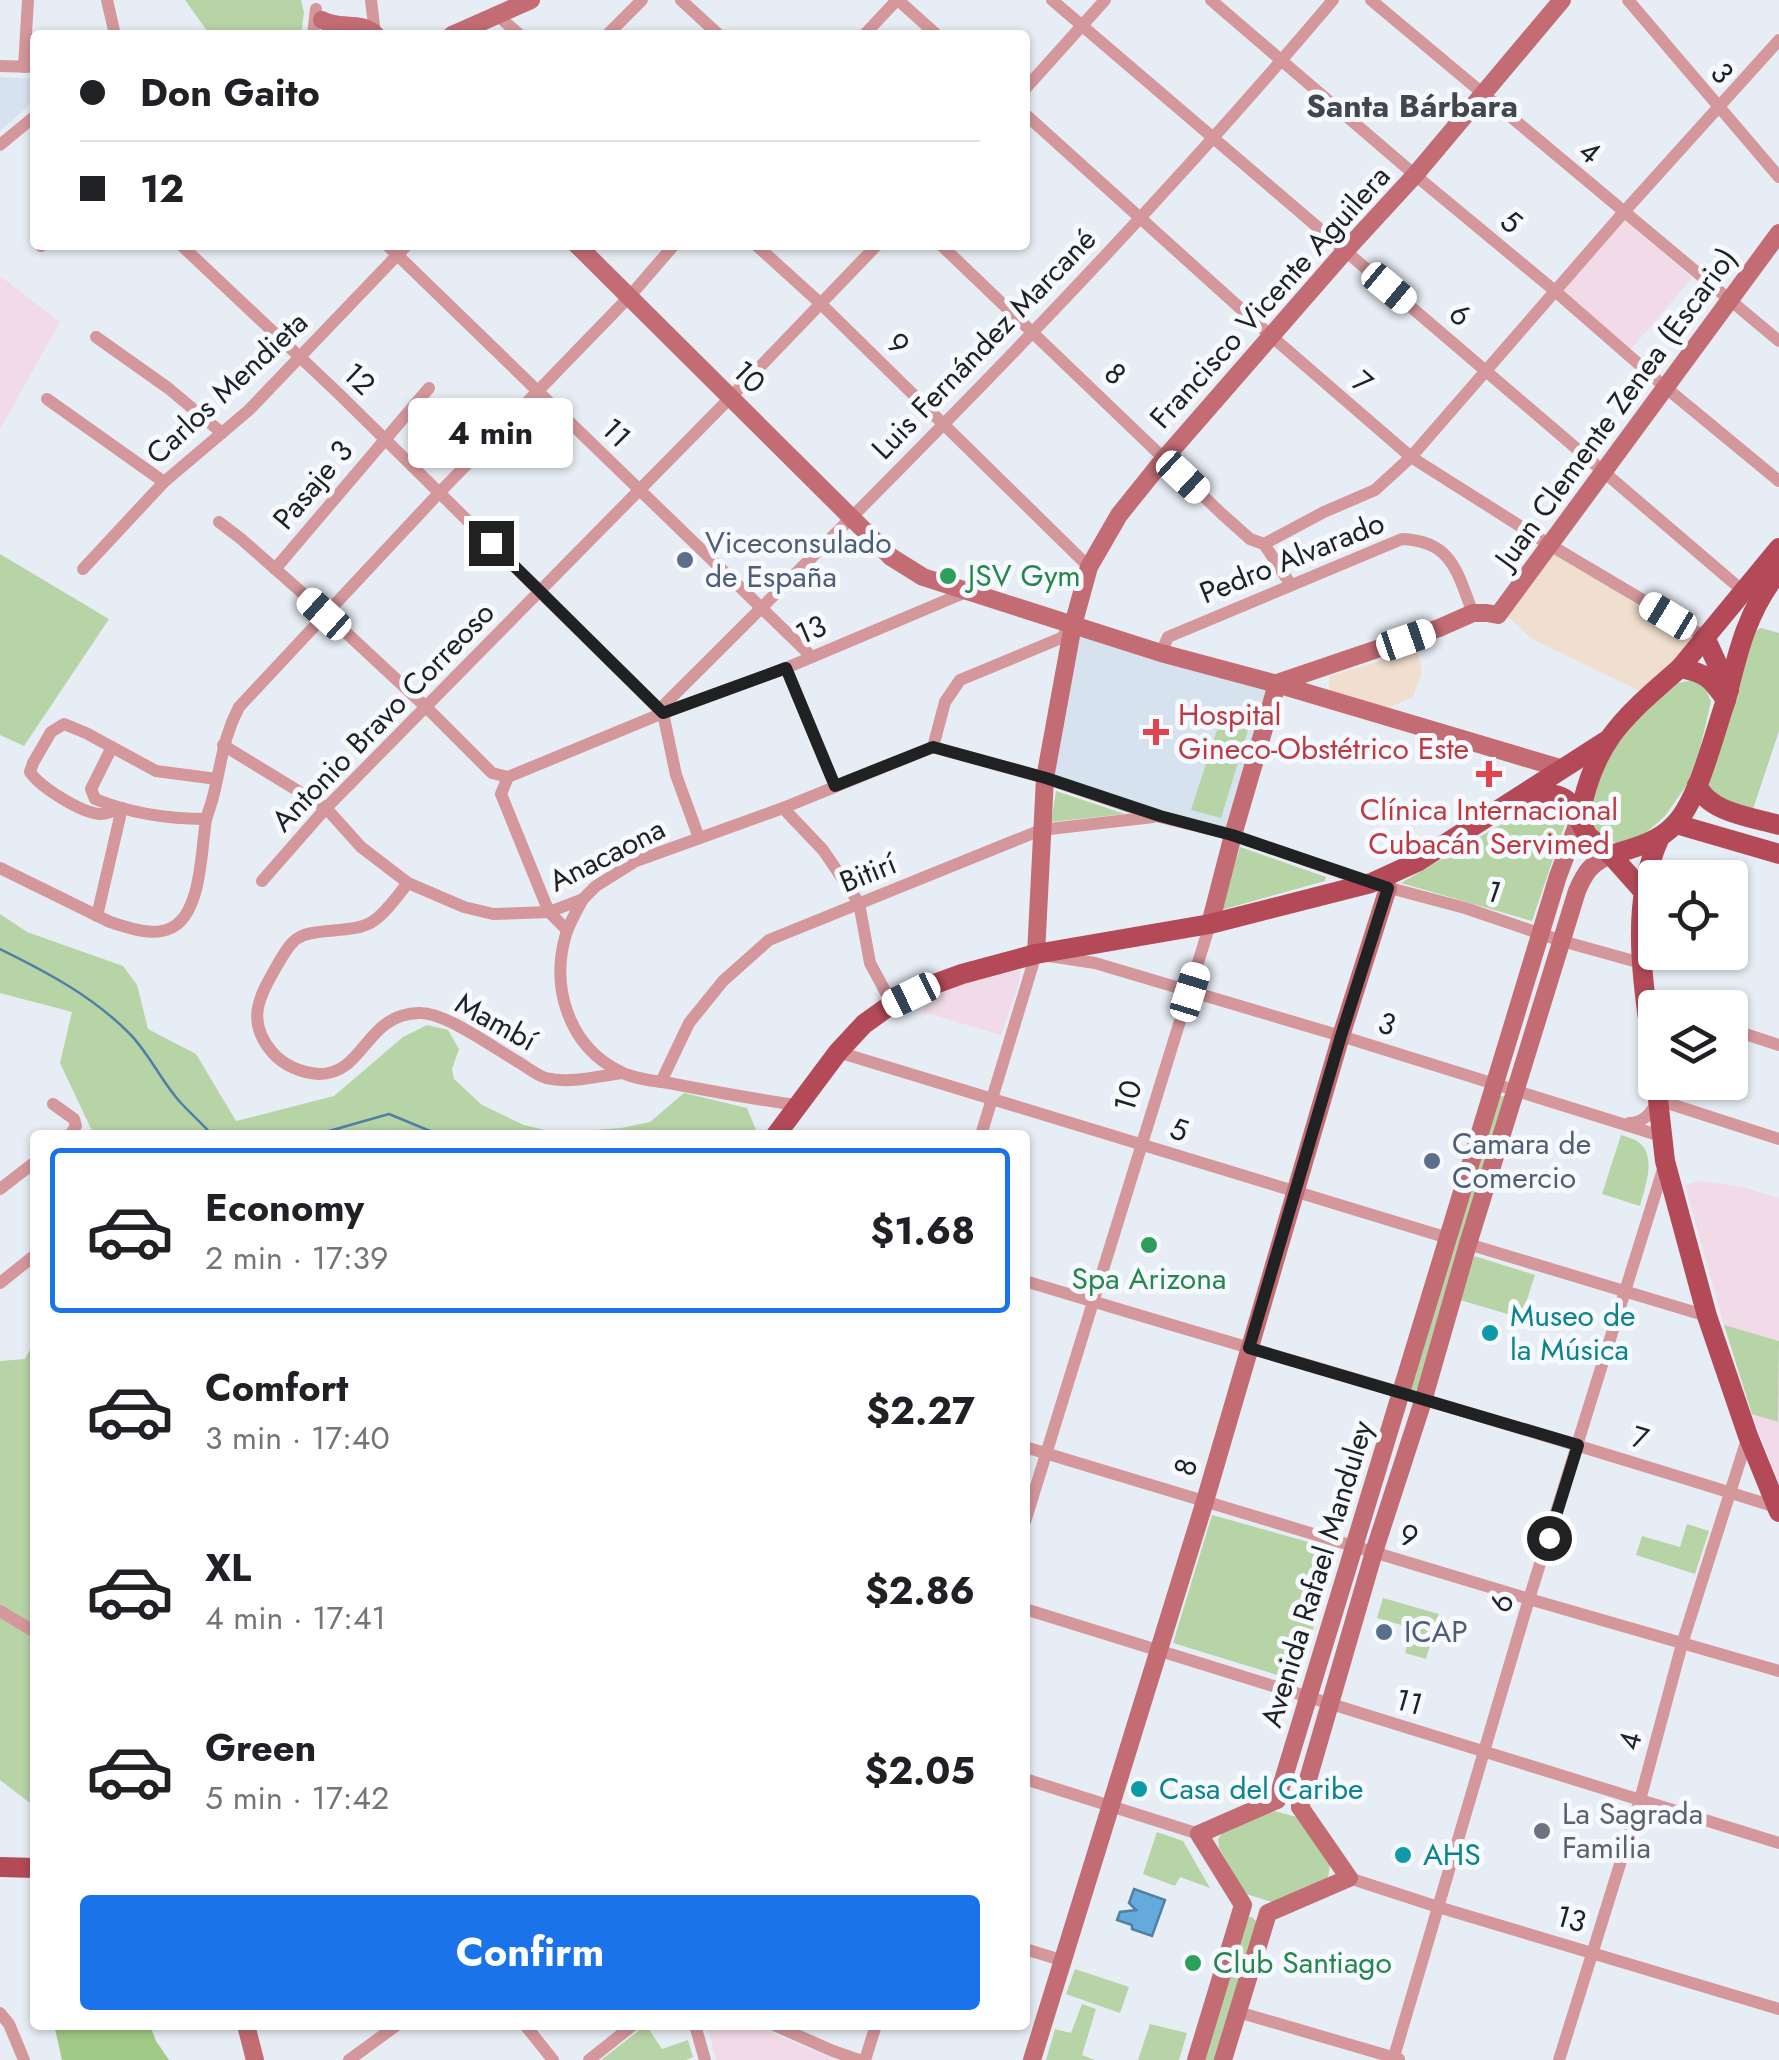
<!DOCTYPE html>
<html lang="en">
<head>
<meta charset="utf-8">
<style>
  :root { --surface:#fff; --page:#f2f2f2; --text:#202124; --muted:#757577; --line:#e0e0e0; --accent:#1a73e8 }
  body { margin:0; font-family:Jost,sans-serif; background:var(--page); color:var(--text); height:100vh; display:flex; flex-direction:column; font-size:38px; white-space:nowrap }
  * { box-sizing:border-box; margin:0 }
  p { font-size:32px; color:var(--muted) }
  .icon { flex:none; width:55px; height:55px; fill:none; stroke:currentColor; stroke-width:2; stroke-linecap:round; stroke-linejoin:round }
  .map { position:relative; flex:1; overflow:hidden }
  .side { position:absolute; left:30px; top:1130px; width:1000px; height:900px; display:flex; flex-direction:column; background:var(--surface); border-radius:10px; box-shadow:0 2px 8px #0004 }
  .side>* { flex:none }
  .hud { position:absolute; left:30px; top:30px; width:1000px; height:220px; border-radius:10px; box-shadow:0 2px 8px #0004; display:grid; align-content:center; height:220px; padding:0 50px; background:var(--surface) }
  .tools { position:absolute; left:1638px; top:860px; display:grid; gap:20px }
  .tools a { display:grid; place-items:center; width:110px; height:110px; border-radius:10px; background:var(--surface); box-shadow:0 2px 8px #0004; font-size:50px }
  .end { position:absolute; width:45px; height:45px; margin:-22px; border:12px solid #1f2123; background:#fff; box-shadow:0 0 0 5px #fff }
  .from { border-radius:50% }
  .bubble { position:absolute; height:70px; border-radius:10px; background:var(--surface); box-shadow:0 2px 8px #0004; font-size:32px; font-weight:700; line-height:70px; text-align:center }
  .car { position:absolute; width:30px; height:60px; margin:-30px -15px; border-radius:12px; box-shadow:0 0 8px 2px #0007; background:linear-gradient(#fff 24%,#345 0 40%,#fff 0 76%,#345 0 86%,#fff 0) }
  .hud b { display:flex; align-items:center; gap:35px; height:95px; font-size:38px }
  .hud b+b { border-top:2px solid var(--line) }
  .hud i { width:25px; height:25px; background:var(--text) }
  ul { padding:18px 0 0; list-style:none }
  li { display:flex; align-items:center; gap:30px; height:165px; margin:0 20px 15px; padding:0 30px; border:5px solid transparent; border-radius:10px }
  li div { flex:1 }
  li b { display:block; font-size:38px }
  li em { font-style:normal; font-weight:700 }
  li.current { border-color:var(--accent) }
  li>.icon { width:90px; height:90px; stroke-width:1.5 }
  .cta { display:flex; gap:20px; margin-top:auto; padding:20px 50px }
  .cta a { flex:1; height:115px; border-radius:10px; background:var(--accent); color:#fff; font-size:40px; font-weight:700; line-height:115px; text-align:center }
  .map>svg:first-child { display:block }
  .commercial { fill:#f0dfce }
  .built { fill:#d6e2ee }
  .education { fill:#f2dbe8 }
  .green { fill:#b7d4a7 }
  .forest { fill:#a0ca86 }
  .water { fill:#65aadc; stroke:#5081a4; stroke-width:2.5 }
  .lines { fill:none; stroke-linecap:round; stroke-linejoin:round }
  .stream { stroke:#5081a4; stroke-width:2.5 }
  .street { stroke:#d4979b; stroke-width:12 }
  .secondary { stroke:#c36c74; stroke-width:18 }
  .primary { stroke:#b44a58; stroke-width:20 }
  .route { stroke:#1f2123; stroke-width:12 }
  .service-dot { fill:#5c6f8a; stroke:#f6fafe; stroke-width:4 }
  .leisure-dot { fill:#2e9e5b; stroke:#f6fafe; stroke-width:4 }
  .health-dot { fill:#e0444e; stroke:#f6fafe; stroke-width:4 }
  .culture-dot { fill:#0f9aa8; stroke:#f6fafe; stroke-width:4 }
  .worship-dot { fill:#6b7280; stroke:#f6fafe; stroke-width:4 }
  .labels { text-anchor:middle; stroke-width:10; stroke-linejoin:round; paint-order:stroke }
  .street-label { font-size:30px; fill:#1f2123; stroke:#f6fafe }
  .service-label { font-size:30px; fill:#4e5e75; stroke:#f6fafe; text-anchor:start }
  .leisure-label { font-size:30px; fill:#27864d; stroke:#f6fafe; text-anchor:start }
  .health-label { font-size:30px; fill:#be3a42; stroke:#f6fafe; text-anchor:start }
  .culture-label { font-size:30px; fill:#0d838f; stroke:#f6fafe; text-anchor:start }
  .worship-label { font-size:30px; fill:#5b616d; stroke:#f6fafe; text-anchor:start }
  .neighbourhood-label { font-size:32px; font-weight:bold; fill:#42474c; stroke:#f6fafe }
</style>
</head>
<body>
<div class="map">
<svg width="1779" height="2060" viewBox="0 0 1779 2060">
  <rect width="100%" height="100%" fill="#e7edf4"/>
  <g class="commercial">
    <polygon points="1552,551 1693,640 1680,656 1642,692 1532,639 1508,617"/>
    <polygon points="1417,650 1422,672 1413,697 1388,708 1329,693 1330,676"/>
  </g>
  <g class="built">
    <polygon points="0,77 35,79 35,100 0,131"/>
    <polygon points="1066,628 1270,689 1227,828 1161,810 1051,774"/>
  </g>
  <g class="education">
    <polygon points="1622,218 1692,278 1630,350 1560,291"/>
    <polygon points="0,276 60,322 0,429"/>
    <polygon points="1020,970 1019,982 1001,1035 923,1012 929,996 965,981"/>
    <polygon points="1701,1181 1743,1187 1779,1198 1779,1484 1752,1414 1724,1325 1685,1185"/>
    <polygon points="707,2025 752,2025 837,2060 716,2060"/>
  </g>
  <g class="green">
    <polygon points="185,0 301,0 304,13 301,35 210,35"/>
    <polygon points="0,554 109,619 24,746 0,735"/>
    <polygon points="1761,628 1779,633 1779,731 1752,812 1713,799 1706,788 1752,633"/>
    <polygon points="1693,680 1705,686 1711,702 1698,757 1686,786 1665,816 1638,840 1619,845 1603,837 1591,827 1588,813 1607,757 1645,710 1678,683"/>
    <polygon points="1224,709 1252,717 1221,818 1191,810"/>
    <polygon points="1056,791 1125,814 1051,822"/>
    <polygon points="1541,801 1562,807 1565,816 1564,827 1532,921 1401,883"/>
    <polygon points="1240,847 1326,877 1325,881 1221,910"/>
    <polygon points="0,914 27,932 123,966 137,985 148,1029 196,1054 236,1121 334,1096 403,1037 427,1025 448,1030 459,1049 452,1069 454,1079 482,1105 524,1125 557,1133 621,1128 650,1122 684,1093 747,1108 758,1135 94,1135 60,1063 72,1012 0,993"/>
    <polygon points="1498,1095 1506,1097 1420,1388 1413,1391 1410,1389"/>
    <path d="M1621 1135C1626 1137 1632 1138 1637 1141 1658 1155 1645 1187 1640 1206L1602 1194Z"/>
    <polygon points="1474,1256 1535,1275 1521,1318 1460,1300"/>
    <polygon points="1724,1325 1779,1341 1778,1422 1752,1414"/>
    <polygon points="35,1340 35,1807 0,1780 0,1361 25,1359"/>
    <polygon points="1212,1515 1337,1550 1297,1681 1173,1643"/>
    <polygon points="1687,1524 1709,1531 1695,1574 1636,1555 1642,1536 1680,1547"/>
    <polygon points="1383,1598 1439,1614 1426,1659 1405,1653 1412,1628 1377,1618"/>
    <polygon points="1274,1811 1297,1817 1330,1865 1328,1878 1272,1902 1246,1894 1219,1848 1218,1839 1223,1832"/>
    <polygon points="1157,1832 1183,1841 1210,1888 1180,1877 1175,1886 1143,1874"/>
    <polygon points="1252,1917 1257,1922 1215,2060 1204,2060 1246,1918"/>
    <polygon points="1075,1969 1129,1987 1120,2013 1066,1994"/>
    <polygon points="1082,2004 1096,2009 1082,2055 1095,2060 1046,2060 1055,2029 1071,2033"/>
    <polygon points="1150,2024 1187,2033 1179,2060 1138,2060"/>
    <polygon points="646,2025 662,2049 688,2040 693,2057 686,2060 601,2060"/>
  </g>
  <polygon class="forest" points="57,2025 150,2025 156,2041 169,2060 62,2060 55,2029"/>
  <polygon class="water" points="1134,1889 1165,1900 1152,1936 1132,1929 1132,1925 1117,1920 1120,1912 1136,1910 1129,1903"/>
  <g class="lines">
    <g class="stream">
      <path d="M0 949C47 972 92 996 129 1033 149 1053 161 1081 180 1102 190 1113 202 1123 212 1135"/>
      <polyline points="315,1135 389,1114 430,1131 434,1135"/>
    </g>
    <g class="street">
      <polyline points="107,0 115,35"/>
      <polyline points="371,0 375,34"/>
      <polyline points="681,0 719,35"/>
      <polyline points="898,0 937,35"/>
      <polyline points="1052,0 1743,591"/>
      <polyline points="1211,0 1415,175 1555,291 1665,387 1779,481"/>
      <polyline points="1371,0 1779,341"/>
      <polyline points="1628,0 1779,177"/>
      <polyline points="497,15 520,35"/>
      <polyline points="313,35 316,9"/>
      <polyline points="607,35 642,0"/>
      <polyline points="864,35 897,0"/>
      <polyline points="0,66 35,67"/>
      <polyline points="24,67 28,0"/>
      <polyline points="1025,89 1105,0"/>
      <polyline points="1025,114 1271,336 1411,457 1550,545 1705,637"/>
      <polyline points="0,145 35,116"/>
      <polyline points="181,245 338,393 663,713 676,775 699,838"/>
      <polyline points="387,245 811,656"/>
      <polyline points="756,245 820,303 1089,567"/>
      <polyline points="941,245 1222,514 1250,539 1264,544 1291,585"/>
      <polyline points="41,246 42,245"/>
      <polyline points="96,337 168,388 222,433"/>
      <polyline points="47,399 164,482"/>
      <polyline points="219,522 240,538 325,613 426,707 492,773 508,777 501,794 549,912 567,930"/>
      <polyline points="1264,544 1324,512 1375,490 1411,457 1623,213 1779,40"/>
      <polyline points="83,569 164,482 249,410 407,245"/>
      <polyline points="275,569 429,388"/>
      <path d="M1161 653 1168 637 1402 539C1453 541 1457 573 1473 613"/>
      <polyline points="786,668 835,786"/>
      <path d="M663 713 665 704C894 476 1125 247 1333 0"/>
      <polyline points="223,745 326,808 361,847 408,883 464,907 493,914 549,912 583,899 596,886 636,861 783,808 933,747 1045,778 1160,817 1233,835 1371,883 1465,908 1562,941 1641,963"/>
      <path d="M112 747 91 789 95 799C132 814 167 819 206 819"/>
      <polyline points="933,747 945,702 960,680 1061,638 1071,627"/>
      <polyline points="508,777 663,713 786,668 966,592"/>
      <path d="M122 808C115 810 106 815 99 814 80 812 40 787 30 772L33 763 51 732 64 724 86 733 156 771 217 779"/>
      <polyline points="783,808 823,850 859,903 870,963 892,1004"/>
      <path d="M0 868 110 922C129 928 153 937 171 928 202 914 201 849 206 820 208 812 211 805 213 797 222 762 222 740 239 707L439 493 630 296 674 245"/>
      <polyline points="262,881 326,808 730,398 877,245"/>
      <path d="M408 883C397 896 386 913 372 922 353 933 325 928 304 935 291 940 286 951 279 962 261 994 244 1019 272 1052 283 1065 301 1073 319 1074 365 1074 365 1014 419 1013 446 1012 495 1049 520 1063 528 1068 538 1076 546 1078 570 1084 599 1076 622 1073"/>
      <path d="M583 899C577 910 570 922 566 934 550 988 569 1047 621 1072 637 1080 657 1081 674 1084 715 1092 755 1099 796 1105"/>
      <polyline points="97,916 122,808"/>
      <polyline points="1730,1029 1779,1045"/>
      <polyline points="838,1052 1448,1238"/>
      <polyline points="661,1082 689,1023 723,981 769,940 1041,830 1153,817"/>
      <polyline points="53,1104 74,1119 76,1126 70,1135"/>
      <path d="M1629 1123C1644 1123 1651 1113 1658 1100L1779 1139"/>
      <polyline points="981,1135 1036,954 1095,963 1341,1036 1661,1136"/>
      <polyline points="0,1189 35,1162"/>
      <polyline points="1468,1244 1707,1316"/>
      <path d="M1025 1281C1276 1357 1529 1428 1779 1508"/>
      <polyline points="0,1283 35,1255"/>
      <polyline points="1025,1447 1529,1599 1779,1671"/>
      <polyline points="1025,1522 1210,924"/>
      <polyline points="1025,1609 1779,1843"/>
      <polyline points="0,1611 35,1632"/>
      <polyline points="1025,1779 1199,1834"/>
      <polyline points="1349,1878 1438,1907 1779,2009"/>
      <polyline points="1025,1949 1061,1960"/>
      <polyline points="1238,2012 1399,2059"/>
      <polyline points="0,2013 9,2024 24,2060"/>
      <polyline points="525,2025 553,2060"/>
      <polyline points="695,2025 705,2060"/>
      <polyline points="774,2025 833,2051 859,2060"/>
      <polyline points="349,2060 397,2025"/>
      <polyline points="589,2060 633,2025"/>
      <polyline points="865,2060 876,2025"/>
      <polyline points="1393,2060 1529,1599 1665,1163"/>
      <polyline points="1559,2060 1640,1800 1682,1644 1748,1436"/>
    </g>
    <g class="secondary">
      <path d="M322 20C340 30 361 20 376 35"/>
      <polyline points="452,35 531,0"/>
      <polyline points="577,245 891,557 923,577 1161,653 1277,684 1563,769"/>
      <polyline points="1277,683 1439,628 1473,613 1487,613 1498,615 1779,233"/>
      <polyline points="1210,924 1233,835 1277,684"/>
      <polyline points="1036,954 1045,778 1073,625 1089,567 1119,515 1164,459 1346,250 1415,175 1562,0"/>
      <polyline points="1277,1800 1558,876 1579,820"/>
      <path d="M1300 1807 1374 1552 1423 1401 1468 1244 1577 891C1585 872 1592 862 1611 855"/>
      <polyline points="246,2025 255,2060"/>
      <polyline points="1032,2060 1205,1501 1341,1036 1388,888"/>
      <polyline points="1196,2060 1243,1905 1199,1834 1277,1800"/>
      <polyline points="1223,2060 1268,1913 1349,1878 1300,1807"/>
    </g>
    <g class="primary">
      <polyline points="1705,637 1729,690"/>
      <path d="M1680 668C1706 673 1711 678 1726 700 1714 734 1699 799 1675 824 1659 842 1634 848 1611 855L1588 836 1579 820C1593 741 1623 718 1680 668Z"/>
      <polyline points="1680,668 1779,548"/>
      <path d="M1726 700C1738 651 1747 611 1779 571"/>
      <path d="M1697 785C1709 813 1752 817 1779 825"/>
      <path d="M1526 800C1552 791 1569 791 1579 820"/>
      <polyline points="1676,824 1779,854"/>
      <polyline points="1611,855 1643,891"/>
      <path d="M1655 1071C1646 995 1626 910 1660 837"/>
      <polyline points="1656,1082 1665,1161 1707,1316 1748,1436 1779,1512"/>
      <polyline points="776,1135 838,1052 864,1024 892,1004 929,986 962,974 1036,954 1210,924 1371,883 1417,862 1606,741"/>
      <polyline points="0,1867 35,1868"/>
    </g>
  </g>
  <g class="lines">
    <polyline class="route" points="491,543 663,713 786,668 835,786 933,747 1046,778 1160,816 1232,835 1388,888 1341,1036 1249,1348 1578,1445 1549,1538"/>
  </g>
  <g class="service-dot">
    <circle cx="685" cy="560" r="10"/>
    <circle cx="1432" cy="1161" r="10"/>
    <circle cx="1384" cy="1632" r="10"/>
  </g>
  <g class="leisure-dot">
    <circle cx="948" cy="576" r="10"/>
    <circle cx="1149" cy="1245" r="10"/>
    <circle cx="1193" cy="1963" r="10"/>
  </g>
  <g class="health-dot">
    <path d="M1151 717h10v10h10v10h-10v10h-10v-10h-10v-10h10z"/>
    <path d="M1484 759h10v10h10v10h-10v10h-10v-10h-10v-10h10z"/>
  </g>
  <g class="culture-dot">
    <circle cx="1490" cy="1333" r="10"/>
    <circle cx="1139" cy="1789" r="10"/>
    <circle cx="1403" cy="1855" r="10"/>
  </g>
  <circle class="worship-dot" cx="1542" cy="1831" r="10"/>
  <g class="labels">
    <g class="street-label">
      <text transform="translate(1722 73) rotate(50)" y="10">3</text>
      <text transform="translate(1590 152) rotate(40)" y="10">4</text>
      <text transform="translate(1511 222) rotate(39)" y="10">5</text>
      <text transform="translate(1270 297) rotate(-48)" y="10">Francisco Vicente Aguilera</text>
      <text transform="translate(1460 315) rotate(40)" y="10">6</text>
      <text transform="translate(898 344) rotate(44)" y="10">9</text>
      <text transform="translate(984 344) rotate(-46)" y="10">Luis Fernández Marcané</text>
      <text transform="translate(1115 374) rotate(44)" y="10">8</text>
      <text transform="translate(749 377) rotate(45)" y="10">10</text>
      <text transform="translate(359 379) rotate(44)" y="10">12</text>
      <text transform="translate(1362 382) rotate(41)" y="10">7</text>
      <text transform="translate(227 388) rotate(-43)" y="10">Carlos Mendieta</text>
      <text transform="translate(1616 408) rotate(-54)" y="10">Juan Clemente Zenea (Escario)</text>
      <text transform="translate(616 433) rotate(45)" y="10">11</text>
      <text transform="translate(313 485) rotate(-50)" y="10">Pasaje 3</text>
      <text transform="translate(1292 558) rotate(-22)" y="10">Pedro Alvarado</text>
      <text transform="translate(811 630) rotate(-23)" y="10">13</text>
      <text transform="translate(383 717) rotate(-46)" y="10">Antonio Bravo Correoso</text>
      <text transform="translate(607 855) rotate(-27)" y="10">Anacaona</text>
      <text transform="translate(868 873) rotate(-22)" y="10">Bitirí</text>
      <text transform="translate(1494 892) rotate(19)" y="10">1</text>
      <text transform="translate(496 1022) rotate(29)" y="10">Mambí</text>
      <text transform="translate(1387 1024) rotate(18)" y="10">3</text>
      <text transform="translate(1128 1096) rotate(-73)" y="10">10</text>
      <text transform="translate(1179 1130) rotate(17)" y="10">5</text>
      <text transform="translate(1640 1438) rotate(17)" y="10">7</text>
      <text transform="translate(1186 1467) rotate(-74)" y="10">8</text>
      <text transform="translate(1409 1536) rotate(17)" y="10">9</text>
      <text transform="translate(1317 1574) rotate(-73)" y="10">Avenida Rafael Manduley</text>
      <text transform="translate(1502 1603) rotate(-73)" y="10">6</text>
      <text transform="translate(1409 1702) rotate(16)" y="10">11</text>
      <text transform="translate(1630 1741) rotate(-75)" y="10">4</text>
      <text transform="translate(1571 1919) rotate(16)" y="10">13</text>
    </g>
    <g class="service-label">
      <text x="705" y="553">Viceconsulado<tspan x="705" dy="34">de España</tspan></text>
      <text x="1452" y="1154">Camara de<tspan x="1452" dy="34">Comercio</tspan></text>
      <text x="1404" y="1642">ICAP</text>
    </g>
    <g class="leisure-label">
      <text x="968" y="586">JSV Gym</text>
      <text x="1149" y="1289" text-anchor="middle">Spa Arizona</text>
      <text x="1213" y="1973">Club Santiago</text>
    </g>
    <g class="health-label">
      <text x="1178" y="725">Hospital<tspan x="1178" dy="34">Gineco-Obstétrico Este</tspan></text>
      <text x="1489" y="820" text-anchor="middle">Clínica Internacional<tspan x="1489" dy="34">Cubacán Servimed</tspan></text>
    </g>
    <g class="culture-label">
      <text x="1510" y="1326">Museo de<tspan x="1510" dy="34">la Música</tspan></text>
      <text x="1159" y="1799">Casa del Caribe</text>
      <text x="1423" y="1865">AHS</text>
    </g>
    <g class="worship-label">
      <text x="1562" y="1824">La Sagrada<tspan x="1562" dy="34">Familia</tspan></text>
    </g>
    <g class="neighbourhood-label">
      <text x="1412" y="117">Santa Bárbara</text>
    </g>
  </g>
</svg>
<div class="tools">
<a><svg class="icon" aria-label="locate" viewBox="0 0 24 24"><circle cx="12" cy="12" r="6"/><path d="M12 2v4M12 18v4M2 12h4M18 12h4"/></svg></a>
<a><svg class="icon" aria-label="layers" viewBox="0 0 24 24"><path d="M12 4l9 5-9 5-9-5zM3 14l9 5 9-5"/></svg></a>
</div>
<i class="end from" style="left:1549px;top:1538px"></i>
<i class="end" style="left:491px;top:543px"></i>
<div class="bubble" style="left:408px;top:398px;width:165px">4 min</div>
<i class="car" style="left:1389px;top:288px;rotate:130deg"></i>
<i class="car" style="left:1183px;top:477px;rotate:133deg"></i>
<i class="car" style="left:324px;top:614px;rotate:312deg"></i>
<i class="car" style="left:1668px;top:616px;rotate:301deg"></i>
<i class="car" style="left:1406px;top:640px;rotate:71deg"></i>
<i class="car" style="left:1190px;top:992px;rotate:17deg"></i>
<i class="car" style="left:911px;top:995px;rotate:244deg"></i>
<div class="hud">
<b><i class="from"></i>Don Gaito</b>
<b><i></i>12</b>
</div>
<section class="side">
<ul>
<li class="current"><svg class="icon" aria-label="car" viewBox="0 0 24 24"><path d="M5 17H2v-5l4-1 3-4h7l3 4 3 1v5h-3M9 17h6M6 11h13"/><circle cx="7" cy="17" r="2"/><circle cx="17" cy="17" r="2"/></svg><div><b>Economy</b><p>2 min · 17:39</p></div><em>$1.68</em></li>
<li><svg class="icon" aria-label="car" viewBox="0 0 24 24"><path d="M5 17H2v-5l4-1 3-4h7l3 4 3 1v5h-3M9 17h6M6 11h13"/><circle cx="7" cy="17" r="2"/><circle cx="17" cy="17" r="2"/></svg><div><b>Comfort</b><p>3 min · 17:40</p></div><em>$2.27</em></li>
<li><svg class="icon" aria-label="car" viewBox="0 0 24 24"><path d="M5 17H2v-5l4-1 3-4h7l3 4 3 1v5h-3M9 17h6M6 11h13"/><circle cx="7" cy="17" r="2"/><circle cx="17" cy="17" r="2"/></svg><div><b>XL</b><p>4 min · 17:41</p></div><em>$2.86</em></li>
<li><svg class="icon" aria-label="car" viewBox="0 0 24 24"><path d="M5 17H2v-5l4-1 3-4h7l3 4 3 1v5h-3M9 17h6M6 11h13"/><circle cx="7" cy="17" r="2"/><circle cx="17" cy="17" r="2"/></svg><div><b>Green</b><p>5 min · 17:42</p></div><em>$2.05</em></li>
</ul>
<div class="cta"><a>Confirm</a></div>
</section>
</div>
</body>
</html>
